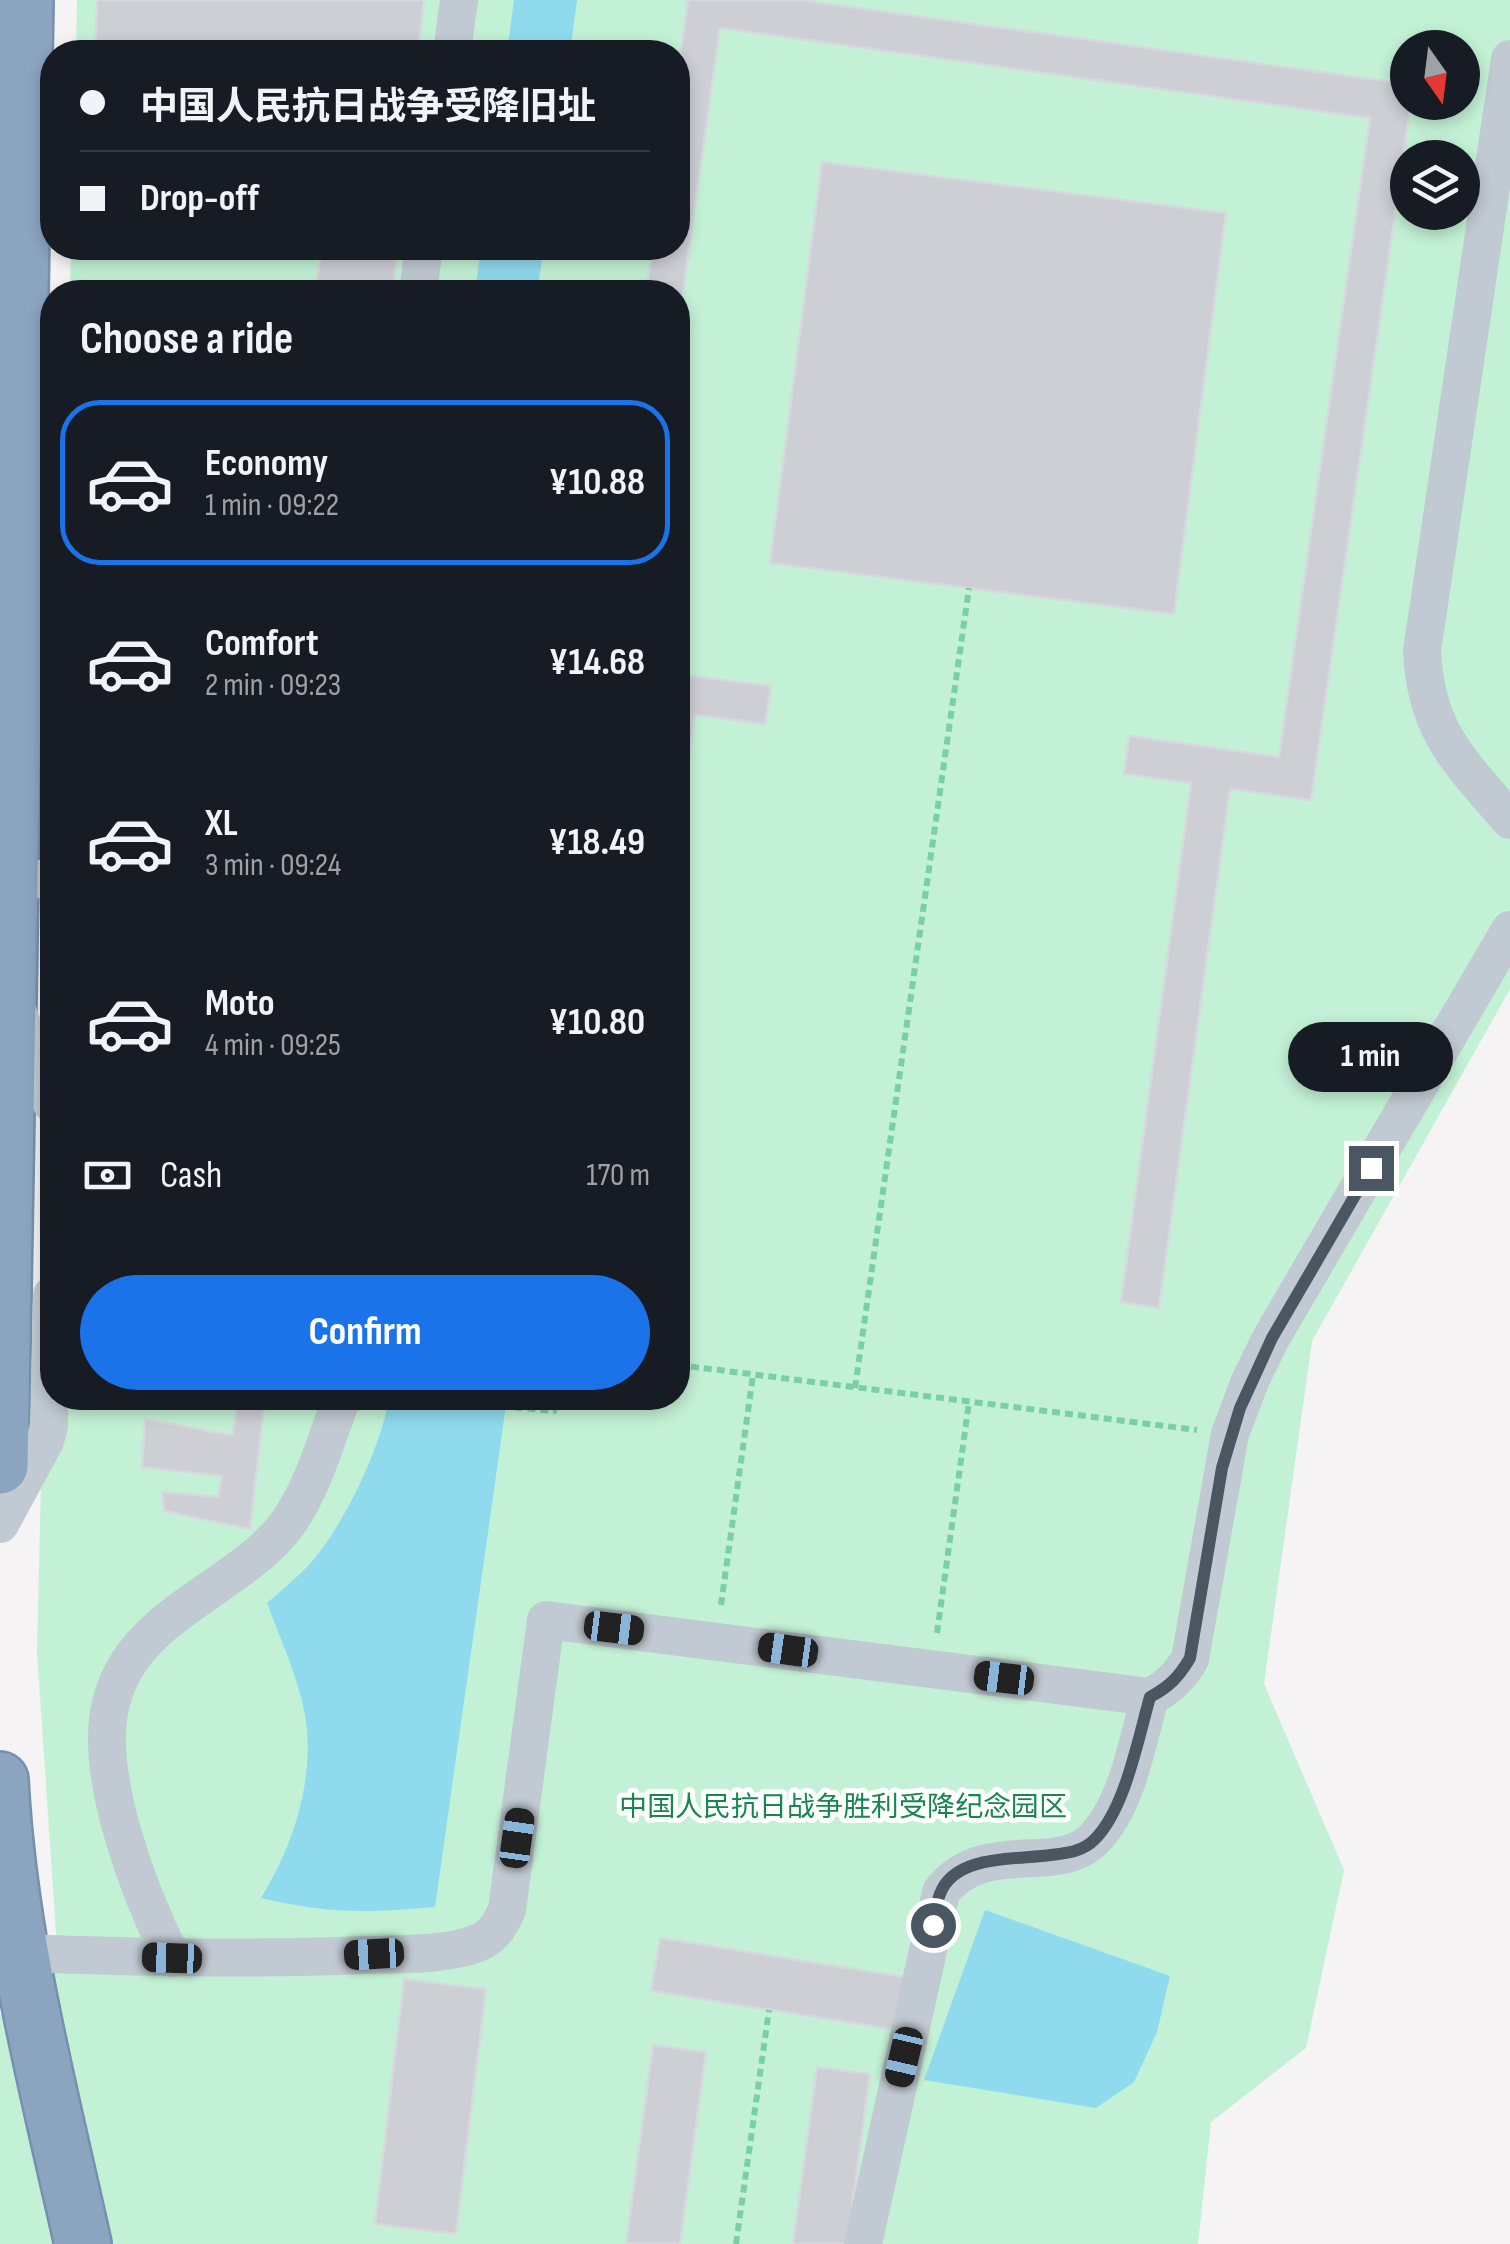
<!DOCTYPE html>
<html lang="en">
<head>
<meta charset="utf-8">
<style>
  :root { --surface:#171b24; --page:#20242c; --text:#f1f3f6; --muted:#9ea1a6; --line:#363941; --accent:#1a73e8 }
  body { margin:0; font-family:"Sofia Sans Condensed","Noto Sans SC",sans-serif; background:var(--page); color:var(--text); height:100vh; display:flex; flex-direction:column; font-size:38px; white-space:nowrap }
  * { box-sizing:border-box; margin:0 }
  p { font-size:32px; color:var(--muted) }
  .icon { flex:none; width:55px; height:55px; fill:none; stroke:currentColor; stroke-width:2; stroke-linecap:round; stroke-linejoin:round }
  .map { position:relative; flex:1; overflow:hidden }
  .side { position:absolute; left:40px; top:280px; width:650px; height:1130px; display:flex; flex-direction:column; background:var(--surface); border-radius:40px; box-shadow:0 5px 15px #0003 }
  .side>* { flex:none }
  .top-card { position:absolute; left:40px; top:40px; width:650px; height:220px; border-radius:40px; box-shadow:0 5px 15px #0003; display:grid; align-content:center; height:220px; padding:0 40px; background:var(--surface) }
  .needle { width:65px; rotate:166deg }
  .tools { position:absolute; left:1390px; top:30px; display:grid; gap:20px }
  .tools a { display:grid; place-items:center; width:90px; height:90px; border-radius:50%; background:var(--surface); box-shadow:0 5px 15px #0003; font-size:50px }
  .end { position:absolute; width:45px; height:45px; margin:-22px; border:12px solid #4a5661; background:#fff; box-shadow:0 0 0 5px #fff }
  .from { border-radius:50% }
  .bubble { position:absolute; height:70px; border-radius:35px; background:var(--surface); box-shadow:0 5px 15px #0003; font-size:32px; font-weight:700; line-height:70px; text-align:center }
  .car { position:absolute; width:30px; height:60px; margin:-30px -15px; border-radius:12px; box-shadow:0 0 8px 2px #0007; background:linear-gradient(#222 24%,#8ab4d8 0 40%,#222 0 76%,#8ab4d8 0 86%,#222 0) }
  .top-card b { display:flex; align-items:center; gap:35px; height:95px; font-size:38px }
  .top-card b+b { border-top:2px solid var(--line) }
  .top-card i { width:25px; height:25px; background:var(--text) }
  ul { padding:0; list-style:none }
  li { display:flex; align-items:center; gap:30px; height:165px; margin:0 20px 15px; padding:0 20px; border:5px solid transparent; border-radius:40px }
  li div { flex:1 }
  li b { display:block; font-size:38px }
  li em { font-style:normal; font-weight:700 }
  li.current { border-color:var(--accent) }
  li>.icon { width:90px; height:90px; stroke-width:1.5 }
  h2 { padding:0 40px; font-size:45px; line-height:120px }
  .pay { display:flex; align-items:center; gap:25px; height:110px; padding:0 40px; font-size:38px }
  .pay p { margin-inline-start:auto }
  .primary-button { display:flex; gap:20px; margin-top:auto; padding:20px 40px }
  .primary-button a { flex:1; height:115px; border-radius:60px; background:var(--accent); color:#fff; font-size:40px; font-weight:700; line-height:115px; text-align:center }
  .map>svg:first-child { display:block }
  .green { fill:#c3f1d5; fill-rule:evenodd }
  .water { fill:#90daee }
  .building { fill:#cdcfd5; stroke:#d7d9de; stroke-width:2.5 }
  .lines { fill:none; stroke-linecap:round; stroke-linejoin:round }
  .highway-casing { stroke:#7690ad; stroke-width:60 }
  .path { stroke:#7ad0a6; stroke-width:6; stroke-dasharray:8 5; stroke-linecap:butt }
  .minor { stroke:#c1cad2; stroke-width:38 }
  .highway { stroke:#8ba5c1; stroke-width:55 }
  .route { stroke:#4a5661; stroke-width:12 }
  .labels { text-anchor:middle; stroke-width:10; stroke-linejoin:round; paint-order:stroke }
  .park-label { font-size:28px; fill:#17864f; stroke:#fff }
</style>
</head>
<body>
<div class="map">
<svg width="1510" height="2244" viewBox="0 0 1510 2244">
  <rect width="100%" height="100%" fill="#f5f3f3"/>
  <path class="green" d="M77 0H1510V989L1312 1341 1264 1684 1344 1870 1306 2048 1211 2122 1198 2244H0V2015L58 1963 37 1652 52 1019V1398H678V292H70L71 248H678V52H76ZM1408 48H1462V102H1408ZM1408 158H1462V212H1408Z"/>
  <g class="water">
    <polygon points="514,0 577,0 570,52 507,52"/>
    <polygon points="481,248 544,248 537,292 475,292"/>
    <path d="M389 1398H507L435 1907C367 1913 328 1914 261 1898 293 1846 314 1782 306 1721 300 1681 281 1641 267 1603 281 1591 295 1579 308 1566 343 1528 381 1448 389 1398Z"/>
    <polygon points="985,1910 1170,1976 1157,2032 1134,2082 1096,2108 924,2080"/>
  </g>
  <g class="building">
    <polygon points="97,0 424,0 418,52 95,52"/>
    <polygon points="688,0 800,0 1408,84 1408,102 1411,102 1311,800 1230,789 1159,1308 1121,1302 1191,783 1124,774 1129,736 1279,757 1370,118 720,28 678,328 678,292 646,292 653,248 678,248 678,73"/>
    <polygon points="822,162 1226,213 1174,614 770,563"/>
    <polygon points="322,249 398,254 392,292 315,292"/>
    <polygon points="678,674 771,686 765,724 695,715 678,843"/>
    <polygon points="239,1398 265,1398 250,1529 164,1511 162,1492 218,1497 222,1476 142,1467 145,1419 232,1435"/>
    <polygon points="660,1938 905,1977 897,2030 651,1991"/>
    <polygon points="404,1979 486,1989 456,2234 375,2224"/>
    <polygon points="653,2045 706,2052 680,2244 626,2244"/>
    <polygon points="817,2067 870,2074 847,2244 793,2244"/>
  </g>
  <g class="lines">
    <defs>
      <g id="highway">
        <polyline points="0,1466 25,0"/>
        <path d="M0 1780C8 1937 49 2091 83 2244"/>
      </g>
    </defs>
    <use href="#highway" class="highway-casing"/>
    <g class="path">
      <polyline points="678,1365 1197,1430"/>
      <polyline points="855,1388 969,588"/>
      <polyline points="411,1398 554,1411 556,1398"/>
      <polyline points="721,1605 753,1375"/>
      <polyline points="937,1633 969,1402"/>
      <polyline points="736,2244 769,2010"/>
    </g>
    <g class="minor">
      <polyline points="452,52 459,0"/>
      <path d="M1510 59 1422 651C1426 733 1460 761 1510 820"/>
      <polyline points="418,292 424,248"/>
      <polyline points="10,875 52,881"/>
      <polyline points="16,1008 52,1104"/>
      <polyline points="0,1524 45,1441 49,1426 52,1295"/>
      <path d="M20 1953C135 1957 249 1960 364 1955 398 1954 454 1956 484 1940 496 1933 501 1922 507 1910L546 1620 1150 1697C1169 1687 1179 1677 1190 1659L1230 1434 1250 1381 1271 1338 1510 930"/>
      <path d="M172 1958C140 1895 93 1774 111 1703 118 1674 136 1648 159 1628 198 1593 258 1565 288 1523 314 1486 326 1439 342 1398"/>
      <path d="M863 2244 941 1892C984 1836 1058 1877 1094 1839 1128 1804 1137 1742 1150 1697"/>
    </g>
    <use href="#highway" class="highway"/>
  </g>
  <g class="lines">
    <path class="route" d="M933 1925C935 1915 936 1904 940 1894 955 1854 1016 1860 1051 1855 1066 1853 1082 1852 1094 1840 1125 1810 1138 1739 1150 1697 1169 1687 1179 1677 1190 1658L1222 1468 1240 1408 1272 1338 1371 1168"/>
  </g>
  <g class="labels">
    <g class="park-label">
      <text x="843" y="1816">中国人民抗日战争胜利受降纪念园区</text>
    </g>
  </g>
</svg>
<div class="tools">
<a><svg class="needle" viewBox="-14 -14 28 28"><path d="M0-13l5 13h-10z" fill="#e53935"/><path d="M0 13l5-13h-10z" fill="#9ea1a6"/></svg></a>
<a><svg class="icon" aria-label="layers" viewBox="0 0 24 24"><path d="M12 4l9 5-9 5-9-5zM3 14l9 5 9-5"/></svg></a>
</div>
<i class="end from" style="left:933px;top:1925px"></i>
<i class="end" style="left:1371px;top:1168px"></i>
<div class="bubble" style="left:1288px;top:1022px;width:165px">1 min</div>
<i class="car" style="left:614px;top:1628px;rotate:97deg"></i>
<i class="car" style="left:788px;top:1650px;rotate:278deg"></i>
<i class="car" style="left:1004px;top:1678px;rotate:277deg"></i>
<i class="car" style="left:517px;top:1838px;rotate:8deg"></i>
<i class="car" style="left:374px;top:1954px;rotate:267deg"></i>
<i class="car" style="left:172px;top:1958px;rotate:272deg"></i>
<i class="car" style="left:904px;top:2057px;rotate:193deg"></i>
<div class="top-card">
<b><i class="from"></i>中国人民抗日战争受降旧址</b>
<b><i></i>Drop-off</b>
</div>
<section class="side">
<h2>Choose a ride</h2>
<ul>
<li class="current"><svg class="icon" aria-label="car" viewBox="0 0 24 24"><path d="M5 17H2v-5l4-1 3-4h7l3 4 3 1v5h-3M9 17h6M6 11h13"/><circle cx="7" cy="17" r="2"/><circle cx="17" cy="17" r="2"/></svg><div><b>Economy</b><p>1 min · 09:22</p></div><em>¥10.88</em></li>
<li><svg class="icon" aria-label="car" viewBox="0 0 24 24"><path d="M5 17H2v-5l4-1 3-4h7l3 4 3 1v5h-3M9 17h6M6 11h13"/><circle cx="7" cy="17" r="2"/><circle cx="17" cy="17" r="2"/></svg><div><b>Comfort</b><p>2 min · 09:23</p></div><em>¥14.68</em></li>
<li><svg class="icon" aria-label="car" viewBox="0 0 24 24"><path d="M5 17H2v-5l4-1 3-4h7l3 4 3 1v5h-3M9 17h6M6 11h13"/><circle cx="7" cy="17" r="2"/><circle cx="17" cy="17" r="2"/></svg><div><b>XL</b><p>3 min · 09:24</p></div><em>¥18.49</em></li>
<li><svg class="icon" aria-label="car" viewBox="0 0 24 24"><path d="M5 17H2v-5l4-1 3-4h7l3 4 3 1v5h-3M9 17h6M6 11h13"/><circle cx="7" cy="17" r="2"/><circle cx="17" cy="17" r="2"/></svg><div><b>Moto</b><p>4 min · 09:25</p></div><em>¥10.80</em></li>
</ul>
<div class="pay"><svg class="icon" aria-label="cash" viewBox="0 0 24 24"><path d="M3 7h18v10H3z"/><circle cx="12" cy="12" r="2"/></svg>Cash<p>170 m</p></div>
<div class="primary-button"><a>Confirm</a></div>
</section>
</div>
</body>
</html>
